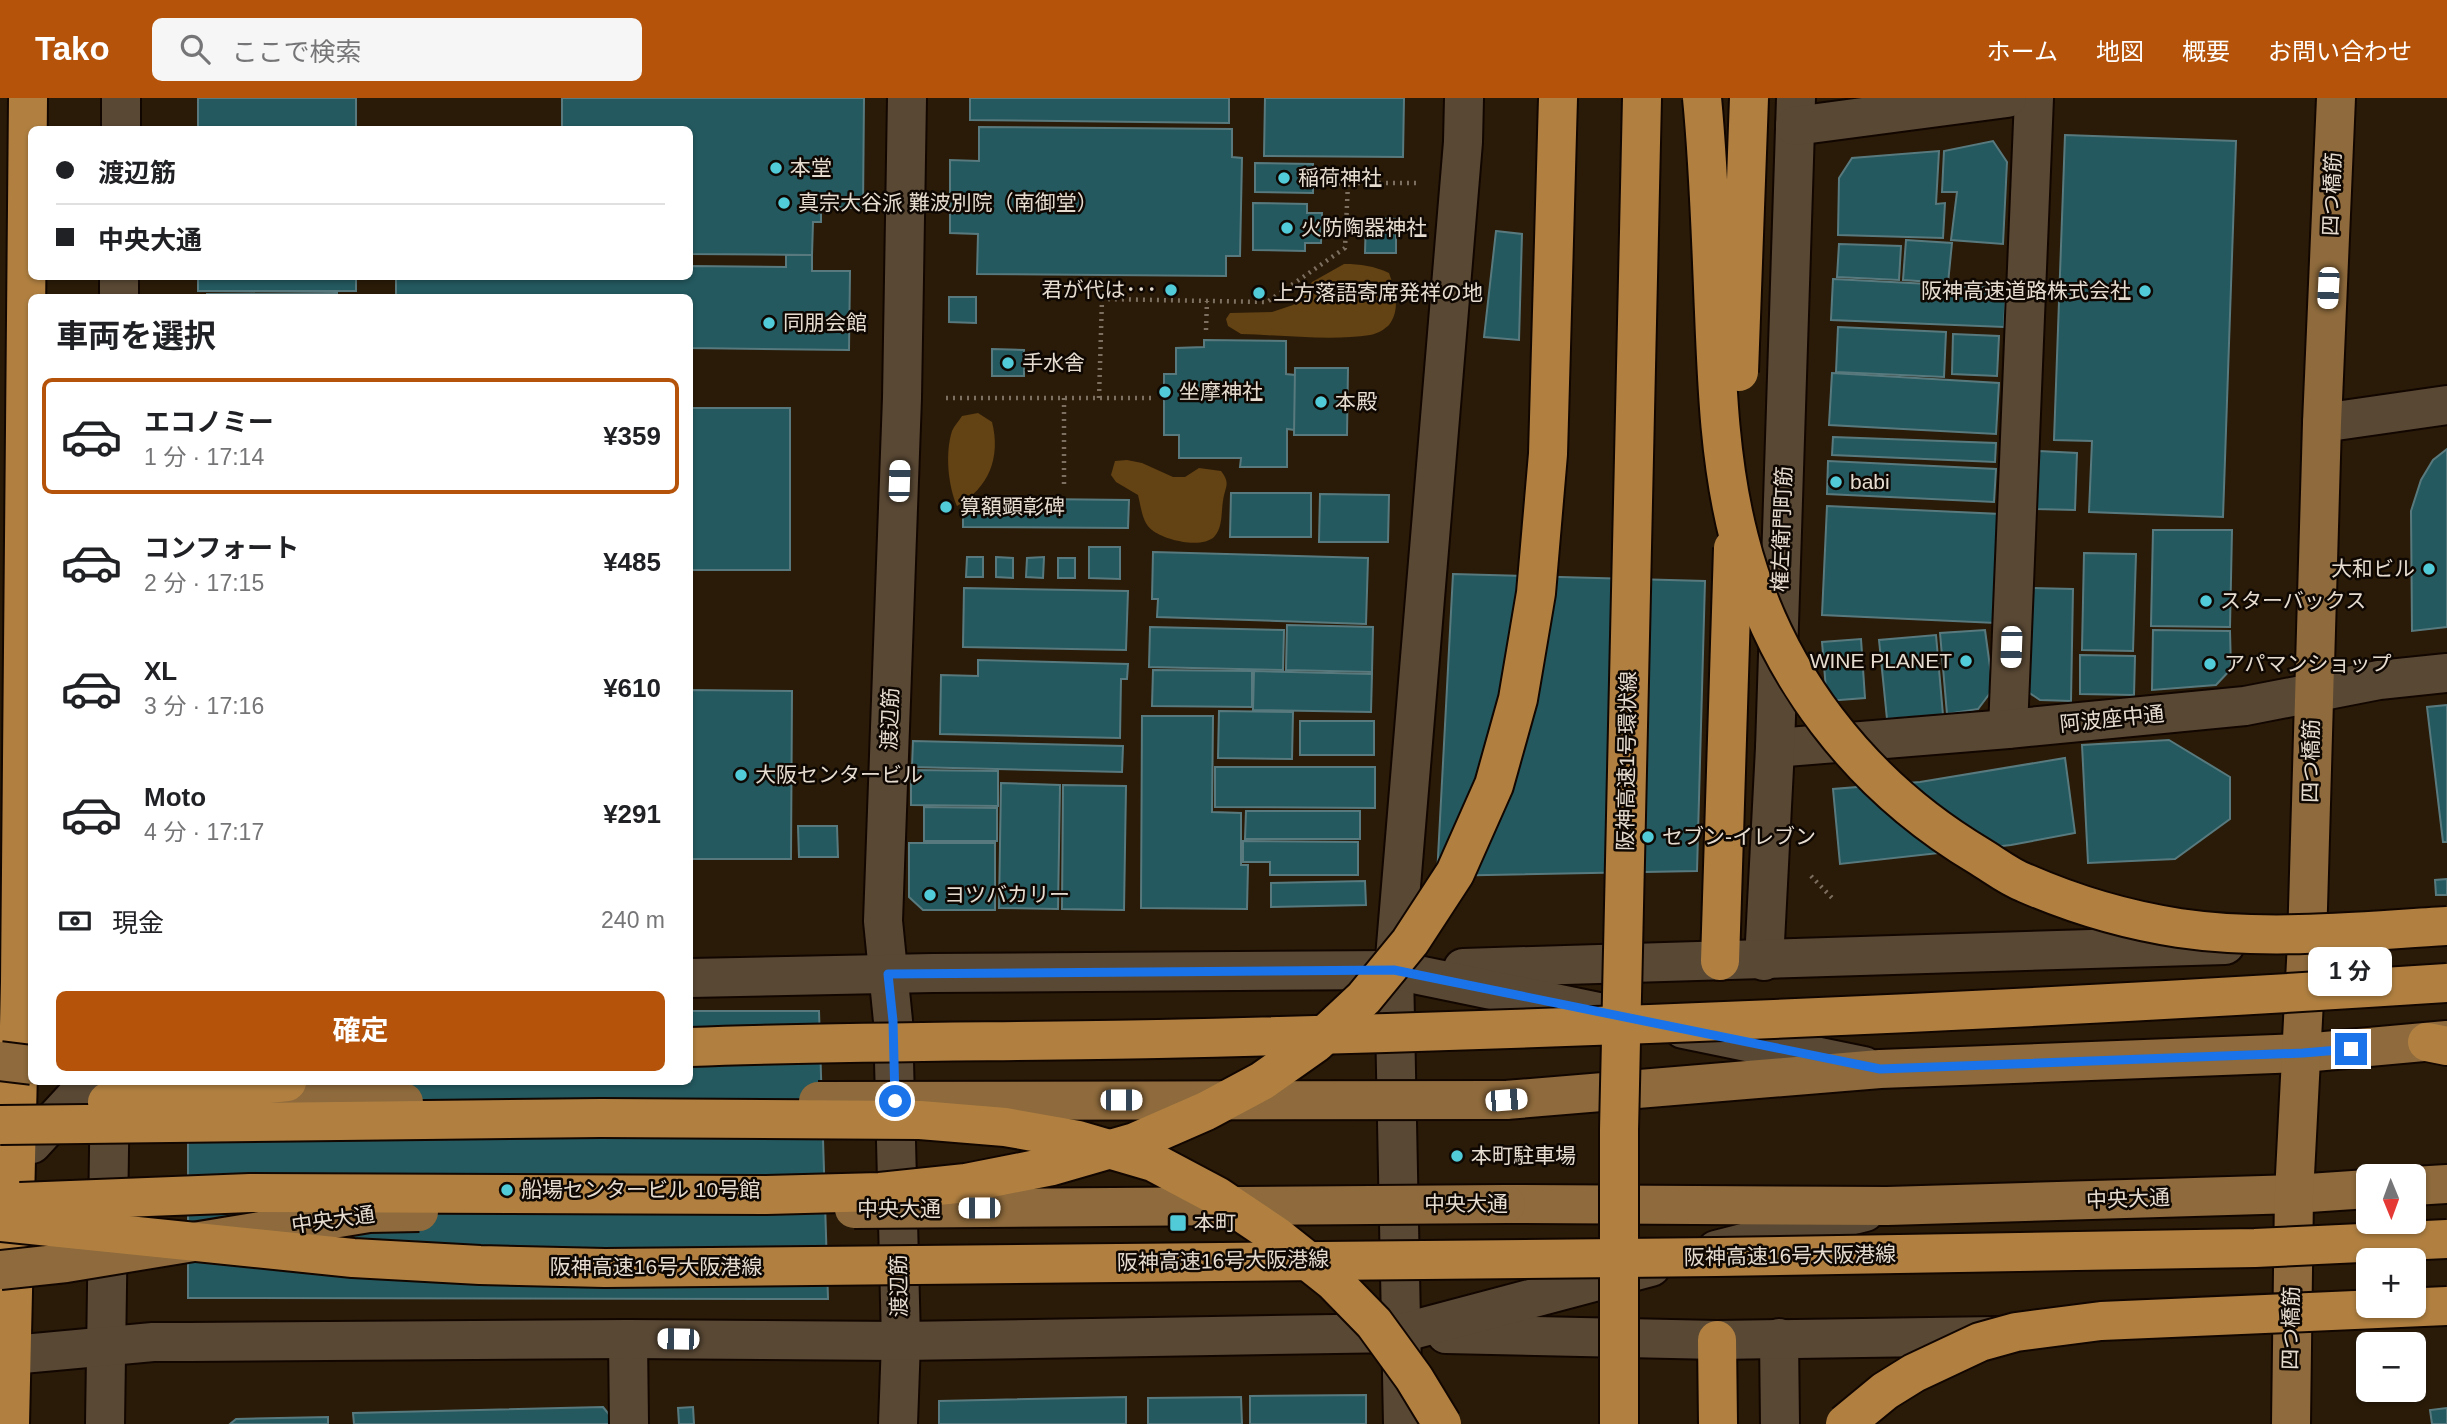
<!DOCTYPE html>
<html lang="ja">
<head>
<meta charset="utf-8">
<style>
  :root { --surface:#fff; --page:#f6f6f6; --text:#202124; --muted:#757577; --line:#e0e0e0; --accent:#b45309 }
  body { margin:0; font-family:Helvetica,"Noto Sans JP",sans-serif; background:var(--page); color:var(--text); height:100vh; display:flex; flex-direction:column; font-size:26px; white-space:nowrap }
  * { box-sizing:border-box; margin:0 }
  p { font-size:23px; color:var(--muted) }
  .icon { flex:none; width:38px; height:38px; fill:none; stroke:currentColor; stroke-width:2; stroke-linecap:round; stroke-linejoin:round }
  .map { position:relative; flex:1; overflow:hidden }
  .drawer { position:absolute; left:28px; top:196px; width:665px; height:791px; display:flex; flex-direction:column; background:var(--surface); border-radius:10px; box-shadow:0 2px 5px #0004 }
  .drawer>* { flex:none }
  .guide { position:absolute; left:28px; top:28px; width:665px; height:154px; border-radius:10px; box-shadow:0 2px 5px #0004; display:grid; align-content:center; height:154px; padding:0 28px; background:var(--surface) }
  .needle { width:46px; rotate:179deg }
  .controls { position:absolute; left:2356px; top:1066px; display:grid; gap:14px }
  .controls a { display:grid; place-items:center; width:70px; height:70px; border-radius:10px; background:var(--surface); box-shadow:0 2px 5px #0004; font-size:35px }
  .end { position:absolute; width:32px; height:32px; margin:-16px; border:9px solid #1a73e8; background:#fff; box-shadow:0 0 0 4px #fff }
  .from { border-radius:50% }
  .bubble { position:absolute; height:49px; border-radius:10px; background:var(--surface); box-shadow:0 2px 5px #0004; font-size:23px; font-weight:700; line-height:49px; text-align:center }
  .car { position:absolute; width:21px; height:42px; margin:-21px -10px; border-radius:9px; box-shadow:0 0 5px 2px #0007; background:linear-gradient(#fff 24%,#345 0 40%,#fff 0 76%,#345 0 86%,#fff 0) }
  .guide b { display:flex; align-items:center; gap:24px; height:66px; font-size:26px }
  .guide b+b { border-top:2px solid var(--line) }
  .guide i { width:18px; height:18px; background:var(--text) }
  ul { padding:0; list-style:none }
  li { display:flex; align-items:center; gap:21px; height:116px; margin:0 14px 10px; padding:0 14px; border:4px solid transparent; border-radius:10px }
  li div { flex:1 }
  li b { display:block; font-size:26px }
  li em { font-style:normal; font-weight:700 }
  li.selected { border-color:var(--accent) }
  li>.icon { width:63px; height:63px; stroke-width:1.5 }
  h2 { padding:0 28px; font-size:32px; line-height:84px }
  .pay { display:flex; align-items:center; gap:18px; height:77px; padding:0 28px; font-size:26px }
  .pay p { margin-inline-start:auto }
  .button { display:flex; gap:14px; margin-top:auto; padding:14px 28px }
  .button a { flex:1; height:80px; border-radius:10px; background:var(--accent); color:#fff; font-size:28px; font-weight:700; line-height:80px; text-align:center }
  header { display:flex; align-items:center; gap:42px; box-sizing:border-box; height:98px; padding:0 35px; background:var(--accent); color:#fff }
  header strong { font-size:33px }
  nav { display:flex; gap:38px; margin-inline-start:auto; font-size:24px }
  .search { width:490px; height:63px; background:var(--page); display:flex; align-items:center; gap:18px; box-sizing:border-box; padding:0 24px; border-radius:10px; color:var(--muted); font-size:26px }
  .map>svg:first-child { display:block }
  .forest { fill:#634213 }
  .building { fill:#23595f; stroke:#587a7e; stroke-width:2 }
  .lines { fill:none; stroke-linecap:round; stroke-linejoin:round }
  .street-casing { stroke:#120600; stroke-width:42 }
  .secondary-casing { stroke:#120600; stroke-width:42 }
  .primary-casing { stroke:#120600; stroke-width:42 }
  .highway-casing { stroke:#120600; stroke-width:42 }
  .path { stroke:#7d7060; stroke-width:4.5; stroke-dasharray:2 5; stroke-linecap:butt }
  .street { stroke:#594834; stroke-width:38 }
  .secondary { stroke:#594834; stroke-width:38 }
  .primary { stroke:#8e6a3c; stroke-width:38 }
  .highway { stroke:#b18041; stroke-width:38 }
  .primary-bridge-casing { stroke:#120600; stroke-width:42; stroke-linecap:butt }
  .highway-bridge-casing { stroke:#120600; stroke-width:42; stroke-linecap:butt }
  .primary-bridge { stroke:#8e6a3c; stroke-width:38 }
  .highway-bridge { stroke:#b18041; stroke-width:38 }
  .route { stroke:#1a73e8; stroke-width:9 }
  .poi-dot { fill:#52cbd8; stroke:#0e0702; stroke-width:2.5 }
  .labels { text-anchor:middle; stroke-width:5; stroke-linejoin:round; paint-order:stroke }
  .poi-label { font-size:21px; fill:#e6dcd0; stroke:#0e0702; text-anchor:start }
  .street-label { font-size:21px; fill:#e6dcd0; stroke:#0e0702 }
</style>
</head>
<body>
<header>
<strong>Tako</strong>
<div class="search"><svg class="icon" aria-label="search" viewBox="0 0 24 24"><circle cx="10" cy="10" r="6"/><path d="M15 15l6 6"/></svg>ここで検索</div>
<nav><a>ホーム</a><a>地図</a><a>概要</a><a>お問い合わせ</a></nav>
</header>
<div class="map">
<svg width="2447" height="1326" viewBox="0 0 2447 1326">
  <rect width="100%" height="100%" fill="#2a1b08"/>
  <g class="forest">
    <path d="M1344 166C1361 166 1374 168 1389 175 1395 192 1401 211 1389 227 1385 231 1377 236 1370 237 1332 243 1281 237 1241 236L1228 228 1226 221 1230 215 1272 214 1293 207 1302 200 1312 184Z"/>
    <path d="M978 315 992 324C1001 359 989 390 957 408 948 387 945 355 952 333 954 328 959 323 962 318Z"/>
    <path d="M1127 362 1142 365 1173 379H1185L1199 370 1221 373C1231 386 1225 388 1223 403 1221 414 1223 430 1214 439 1201 451 1164 442 1152 432 1142 425 1141 408 1138 397L1116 384 1111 377 1115 363Z"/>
  </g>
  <g class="building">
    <rect x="198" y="0" width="158" height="32"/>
    <polygon points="562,0 864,0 863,110 821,109 821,124 813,124 812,157 690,156 690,32 562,32"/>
    <polygon points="970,0 1229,0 1229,25 970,22"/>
    <polygon points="1265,0 1404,0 1403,59 1264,58"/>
    <polygon points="979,29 1232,31 1232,59 1242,60 1240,158 1226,158 1226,178 977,176 978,136 950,135 950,62 979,63"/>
    <polygon points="2065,37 2236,43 2223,419 2089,414 2092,343 2054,342"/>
    <polygon points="1993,43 2007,64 2003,146 1951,142 1957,94 1942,94 1944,53"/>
    <polygon points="1939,53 1936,106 1945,105 1943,140 1838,137 1839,80 1852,60"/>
    <polygon points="1255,65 1313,66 1313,95 1255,94"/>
    <polygon points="1253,105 1307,106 1307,115 1322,115 1321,145 1305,145 1305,153 1253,152"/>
    <polygon points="1366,120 1396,121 1396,155 1365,155"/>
    <polygon points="1496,133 1522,136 1519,242 1484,239"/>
    <polygon points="1906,142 1952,145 1948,185 1903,182"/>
    <polygon points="1839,146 1901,148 1899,182 1837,179"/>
    <polygon points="786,157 812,157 812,173 850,173 849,252 690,250 690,200 396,200 396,178 690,178 690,168 786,169"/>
    <rect x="198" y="178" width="158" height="15"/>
    <polygon points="1833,181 2006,190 2004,229 1831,222"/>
    <polygon points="337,195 337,200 207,200 207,196"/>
    <polygon points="949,199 976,199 976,225 949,224"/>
    <polygon points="1838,229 1946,234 1944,279 1836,274"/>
    <polygon points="1953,236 1999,238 1997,278 1952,276"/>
    <polygon points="1204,242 1286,243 1286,276 1295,277 1295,332 1287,331 1287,369 1240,369 1241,360 1179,360 1179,337 1164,337 1164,276 1176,276 1176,250 1204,249"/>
    <polygon points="992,251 1024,252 1024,278 992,278"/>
    <polygon points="1295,270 1348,270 1347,337 1294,337"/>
    <polygon points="1832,275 1999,285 1996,336 1829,327"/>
    <rect x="690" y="310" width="100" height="162"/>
    <polygon points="1833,339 1996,345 1995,364 1832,357"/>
    <polygon points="2447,351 2447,529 2412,533 2411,413 2421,382 2433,362"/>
    <polygon points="2039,353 2077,355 2075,412 2036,411"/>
    <polygon points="1828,363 1996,371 1994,404 1827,396"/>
    <polygon points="1231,395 1311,395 1311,439 1230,439"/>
    <polygon points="1320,396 1389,397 1388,444 1319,444"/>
    <polygon points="963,400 1129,402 1128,430 963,429"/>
    <polygon points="1827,408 2001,416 1996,525 1822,517"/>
    <polygon points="2153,432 2232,432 2230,529 2151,528"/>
    <polygon points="1089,449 1120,449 1120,481 1089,480"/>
    <polygon points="1153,454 1368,460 1366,526 1157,519 1158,501 1152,501"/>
    <polygon points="2084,455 2136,456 2133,553 2082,552"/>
    <polygon points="967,459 983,459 983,479 966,479"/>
    <polygon points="996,459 1013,460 1013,480 996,479"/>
    <polygon points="1044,459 1043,480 1026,479 1027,460"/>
    <rect x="1058" y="460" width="17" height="20"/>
    <polygon points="1453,476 1705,483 1697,773 1437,778"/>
    <polygon points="964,490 1128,493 1126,552 963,549"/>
    <polygon points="2030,490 2073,491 2071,603 2040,602 2028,594"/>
    <polygon points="1287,527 1373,529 1372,574 1286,572"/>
    <polygon points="1150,529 1284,532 1283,572 1149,569"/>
    <polygon points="1985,532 1993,591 1978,611 1947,616 1940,535"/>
    <polygon points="2153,532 2230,533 2231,571 2216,587 2152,592"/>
    <polygon points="1936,537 1943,617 1887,621 1879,542"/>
    <polygon points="1861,541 1865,600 1827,603 1822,544"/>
    <polygon points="2080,557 2135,558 2134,597 2080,596"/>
    <polygon points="978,562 1128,566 1127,581 1121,581 1120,640 940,636 941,577 978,578"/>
    <polygon points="1153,572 1252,573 1252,609 1152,608"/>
    <polygon points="1254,573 1372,576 1371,614 1253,612"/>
    <polygon points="690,592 792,593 791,761 690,761"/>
    <polygon points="2447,607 2447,744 2443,744 2427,609"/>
    <polygon points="1219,613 1293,614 1292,661 1218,660"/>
    <polygon points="1142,618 1213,618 1212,714 1241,715 1241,767 1248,767 1247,811 1141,810"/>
    <rect x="1300" y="623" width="74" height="34"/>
    <polygon points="2169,642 2230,679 2230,721 2175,761 2088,765 2082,647"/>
    <polygon points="913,643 1123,648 1122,674 912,669"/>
    <polygon points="2065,660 2075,735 2011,747 1840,766 1833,691 1920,684"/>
    <polygon points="1215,669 1375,669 1375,710 1215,709"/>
    <polygon points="911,672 998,673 998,708 911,707"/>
    <polygon points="1001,685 1060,687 1058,811 999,810"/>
    <polygon points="1063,687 1126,688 1124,812 1062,811"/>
    <polygon points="924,709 997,710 997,743 924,743"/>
    <polygon points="1246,713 1360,713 1360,741 1245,741"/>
    <polygon points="798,728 837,728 838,759 799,759"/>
    <polygon points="1243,743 1358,744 1358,777 1270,777 1270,764 1243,764"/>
    <polygon points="909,745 995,745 995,812 923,812 909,799"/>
    <polygon points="2447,781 2447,797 2436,797 2435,782"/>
    <polygon points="1365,783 1366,807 1271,809 1271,785"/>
    <polygon points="690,913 819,913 828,1201 188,1200 188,984 690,984"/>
    <polygon points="1366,1297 1366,1326 1250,1326 1250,1298"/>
    <polygon points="1126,1299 1126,1326 939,1326 939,1303"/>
    <polygon points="1241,1299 1242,1326 1148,1326 1148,1300"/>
    <polygon points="603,1309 612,1320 612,1326 354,1326 353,1315"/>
    <polygon points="693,1309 694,1326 679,1326 678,1310"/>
    <polygon points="2447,1310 2447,1326 2432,1326 2430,1312"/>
    <polygon points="328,1319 328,1326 230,1326 236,1321"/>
  </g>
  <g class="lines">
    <defs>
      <g id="street">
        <polyline points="121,32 121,0"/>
        <polyline points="119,200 119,178"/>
        <polyline points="2322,325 2447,307"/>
        <polyline points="2008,631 2034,0"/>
        <polyline points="1775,650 2008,631 2245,608 2379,582 2447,575"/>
        <polyline points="1764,863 1775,650 1796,0"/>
        <polyline points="32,1046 89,984"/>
        <polyline points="1779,1240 1780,1326"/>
        <polyline points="628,1241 629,1326"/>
        <polyline points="105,1326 110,984"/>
        <polyline points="898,1326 901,1243 893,923 883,823 902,300 907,0"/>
        <polyline points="1403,1326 1394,872 1463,44 1464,0"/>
      </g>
      <g id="secondary">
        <polyline points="1795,28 2007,0"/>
        <polyline points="1463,870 2225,847"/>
        <polyline points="690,880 933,875 1394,872 1628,920"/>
        <polyline points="1683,931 1864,968"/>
        <polyline points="1716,1152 1865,1114"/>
        <polyline points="1446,1236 1717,1242 1998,1238"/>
        <polyline points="0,1258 153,1244 189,1244 628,1241 901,1243 1401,1235 1651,1169"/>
      </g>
      <g id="primary">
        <polyline points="1506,1002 1880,971 2303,955 2447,942"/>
        <polyline points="2413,1088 2447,1086"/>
        <polyline points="1506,1106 1887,1108 2294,1096 2368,1091"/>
        <polyline points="2291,1326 2294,1096 2307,844 2322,325 2336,0"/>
      </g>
      <g id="highway">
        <polyline points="1720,863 1724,737"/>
        <polyline points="2427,944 2447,948"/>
        <polyline points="1717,1242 1718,1326"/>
        <polyline points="10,1326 20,884 28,0"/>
      </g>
    </defs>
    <use href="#street" class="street-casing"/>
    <use href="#secondary" class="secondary-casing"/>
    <use href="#primary" class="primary-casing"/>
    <use href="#highway" class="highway-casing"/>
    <g class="path">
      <polyline points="1324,86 1348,85"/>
      <polyline points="1206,232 1207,203"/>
      <polyline points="946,300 1155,300"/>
      <polyline points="1064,300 1064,390"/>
      <polyline points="1099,300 1102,201 1267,204 1345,150 1348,85 1416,85"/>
      <polyline points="1811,778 1835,803"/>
    </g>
    <use href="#street" class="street"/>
    <use href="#secondary" class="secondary"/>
    <use href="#primary" class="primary"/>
    <use href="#highway" class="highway"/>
    <defs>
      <g id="primary-bridge">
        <polyline points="0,963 32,967"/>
        <polyline points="248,992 355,1004 404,1004"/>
        <polyline points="818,1003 1506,1002"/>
        <polyline points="854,1111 1506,1106"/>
        <polyline points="0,1172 66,1165 369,1115 419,1114"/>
      </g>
      <g id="highway-bridge">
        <path d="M1702 0C1709 71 1711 143 1714 214 1717 290 1720 367 1739 440 1773 575 1860 687 1979 758 1994 767 2009 779 2025 785 2073 806 2127 822 2179 830 2268 843 2358 833 2447 828"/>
        <polyline points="1739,274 1749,0"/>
        <polyline points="1724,737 1733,450"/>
        <path d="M690 949C845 943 1002 944 1158 941 1588 931 2018 913 2447 885"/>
        <polyline points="107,1004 287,984"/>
        <polyline points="0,1027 601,1020 920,1022 1005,1029 1078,1042 1153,1064 1217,1098 1275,1137 1333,1183 1374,1225 1414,1280 1442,1326"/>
        <polyline points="20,1104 250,1095 766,1097 880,1094 966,1085 1052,1068 1135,1044 1206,1013 1262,983 1316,945 1364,900 1410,844 1455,775 1494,687 1518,601 1536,495 1548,356 1558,0"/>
        <polyline points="0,1124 353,1160 480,1167 605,1170 1716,1159 2255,1150 2447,1141"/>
        <polyline points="1619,1326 1619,1032 1642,0"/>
        <polyline points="1845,1326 1885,1293 1914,1275 1980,1244 2016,1234 2101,1223 2447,1208"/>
      </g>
    </defs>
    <use href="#primary-bridge" class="primary-bridge-casing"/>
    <use href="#highway-bridge" class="highway-bridge-casing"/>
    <use href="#primary-bridge" class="primary-bridge"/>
    <use href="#highway-bridge" class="highway-bridge"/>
  </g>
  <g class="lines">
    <polyline class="route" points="895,1003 893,923 888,876 1394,872 1880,971 2303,955 2351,951"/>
  </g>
  <g class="poi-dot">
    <circle cx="776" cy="70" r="7"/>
    <circle cx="1284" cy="80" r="7"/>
    <circle cx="784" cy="105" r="7"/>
    <circle cx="1287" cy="130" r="7"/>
    <circle cx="1171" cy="192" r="7"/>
    <circle cx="2145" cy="193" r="7"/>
    <circle cx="1259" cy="195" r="7"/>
    <circle cx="769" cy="225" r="7"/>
    <circle cx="1008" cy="265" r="7"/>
    <circle cx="1165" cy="294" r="7"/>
    <circle cx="1321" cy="304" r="7"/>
    <circle cx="1836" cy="384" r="7"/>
    <circle cx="946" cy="409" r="7"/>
    <circle cx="2429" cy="471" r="7"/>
    <circle cx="2206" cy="503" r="7"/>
    <circle cx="1966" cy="563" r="7"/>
    <circle cx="2210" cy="566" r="7"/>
    <circle cx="741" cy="677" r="7"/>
    <circle cx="1648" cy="739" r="7"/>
    <circle cx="930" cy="797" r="7"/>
    <circle cx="1457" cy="1058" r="7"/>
    <circle cx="507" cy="1092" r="7"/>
    <rect x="1169" y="1116" width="18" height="18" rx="3.5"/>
  </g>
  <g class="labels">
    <g class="poi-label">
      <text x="790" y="77">本堂</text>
      <text x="1298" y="87">稲荷神社</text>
      <text x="798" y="112">真宗大谷派 難波別院（南御堂）</text>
      <text x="1301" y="137">火防陶器神社</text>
      <text x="1157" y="199" text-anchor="end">君が代は･･･</text>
      <text x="2131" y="200" text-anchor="end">阪神高速道路株式会社</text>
      <text x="1273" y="202">上方落語寄席発祥の地</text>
      <text x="783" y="232">同朋会館</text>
      <text x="1022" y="272">手水舎</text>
      <text x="1179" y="301">坐摩神社</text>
      <text x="1335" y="311">本殿</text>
      <text x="1850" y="391">babi</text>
      <text x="960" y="416">算額顕彰碑</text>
      <text x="2415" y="478" text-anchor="end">大和ビル</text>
      <text x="2220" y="510">スターバックス</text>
      <text x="1952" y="570" text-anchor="end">WINE PLANET</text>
      <text x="2224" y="573">アパマンショップ</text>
      <text x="755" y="684">大阪センタービル</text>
      <text x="1662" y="746">セブン-イレブン</text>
      <text x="944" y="804">ヨツバカリー</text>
      <text x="1471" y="1065">本町駐車場</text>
      <text x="521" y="1099">船場センタービル 10号館</text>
      <text x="1194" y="1132">本町</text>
    </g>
    <g class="street-label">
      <text transform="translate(2332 96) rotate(-88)" y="7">四つ橋筋</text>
      <text transform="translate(1782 431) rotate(-88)" y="7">権左衛門町筋</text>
      <text transform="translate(890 621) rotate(-88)" y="7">渡辺筋</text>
      <text transform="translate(2112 621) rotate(-6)" y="7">阿波座中通</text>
      <text transform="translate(1627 663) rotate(-89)" y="7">阪神高速1号環状線</text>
      <text transform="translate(2311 663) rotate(-89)" y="7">四つ橋筋</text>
      <text transform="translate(2128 1101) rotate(-2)" y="7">中央大通</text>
      <text x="1466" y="1113">中央大通</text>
      <text x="899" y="1118">中央大通</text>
      <text transform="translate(333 1122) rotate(-8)" y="7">中央大通</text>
      <text transform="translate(1790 1158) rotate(-1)" y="7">阪神高速16号大阪港線</text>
      <text transform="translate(1223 1163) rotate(-1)" y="7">阪神高速16号大阪港線</text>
      <text x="656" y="1176">阪神高速16号大阪港線</text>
      <text transform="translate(899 1188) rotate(-91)" y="7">渡辺筋</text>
      <text transform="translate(2291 1230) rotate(-89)" y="7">四つ橋筋</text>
    </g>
  </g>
</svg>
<div class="controls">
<a><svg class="needle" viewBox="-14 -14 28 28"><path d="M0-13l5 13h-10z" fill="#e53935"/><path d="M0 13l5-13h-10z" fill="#757577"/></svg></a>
<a>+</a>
<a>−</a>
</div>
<i class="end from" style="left:895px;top:1003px"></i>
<i class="end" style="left:2351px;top:951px"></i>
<div class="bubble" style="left:2308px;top:849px;width:84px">1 分</div>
<i class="car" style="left:2328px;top:190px;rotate:183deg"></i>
<i class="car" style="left:899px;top:383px;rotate:2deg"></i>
<i class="car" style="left:2011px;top:549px;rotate:182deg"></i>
<i class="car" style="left:1121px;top:1002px;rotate:90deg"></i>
<i class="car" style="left:1506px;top:1002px;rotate:85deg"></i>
<i class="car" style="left:979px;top:1110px;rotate:270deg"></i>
<i class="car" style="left:678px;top:1241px;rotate:271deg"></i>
<div class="guide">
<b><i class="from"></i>渡辺筋</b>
<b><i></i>中央大通</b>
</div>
<section class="drawer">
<h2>車両を選択</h2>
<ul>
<li class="selected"><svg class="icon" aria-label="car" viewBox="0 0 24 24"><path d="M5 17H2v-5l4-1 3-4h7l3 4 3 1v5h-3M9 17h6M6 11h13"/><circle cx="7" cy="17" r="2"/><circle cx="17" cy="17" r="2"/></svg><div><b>エコノミー</b><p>1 分 · 17:14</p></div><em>¥359</em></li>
<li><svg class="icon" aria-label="car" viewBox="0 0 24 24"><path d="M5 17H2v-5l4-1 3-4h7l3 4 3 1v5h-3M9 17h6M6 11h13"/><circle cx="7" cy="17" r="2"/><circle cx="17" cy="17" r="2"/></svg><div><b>コンフォート</b><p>2 分 · 17:15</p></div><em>¥485</em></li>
<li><svg class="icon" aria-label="car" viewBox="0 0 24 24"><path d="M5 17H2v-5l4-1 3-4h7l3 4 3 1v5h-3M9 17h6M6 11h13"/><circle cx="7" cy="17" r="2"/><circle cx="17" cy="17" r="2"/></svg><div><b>XL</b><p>3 分 · 17:16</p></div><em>¥610</em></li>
<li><svg class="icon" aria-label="car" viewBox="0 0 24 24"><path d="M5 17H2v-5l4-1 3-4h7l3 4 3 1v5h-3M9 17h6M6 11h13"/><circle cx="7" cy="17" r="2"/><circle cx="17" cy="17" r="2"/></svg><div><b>Moto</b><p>4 分 · 17:17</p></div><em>¥291</em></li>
</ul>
<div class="pay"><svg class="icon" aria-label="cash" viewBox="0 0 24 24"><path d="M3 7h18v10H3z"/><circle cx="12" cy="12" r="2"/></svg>現金<p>240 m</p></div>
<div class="button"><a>確定</a></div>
</section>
</div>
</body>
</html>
